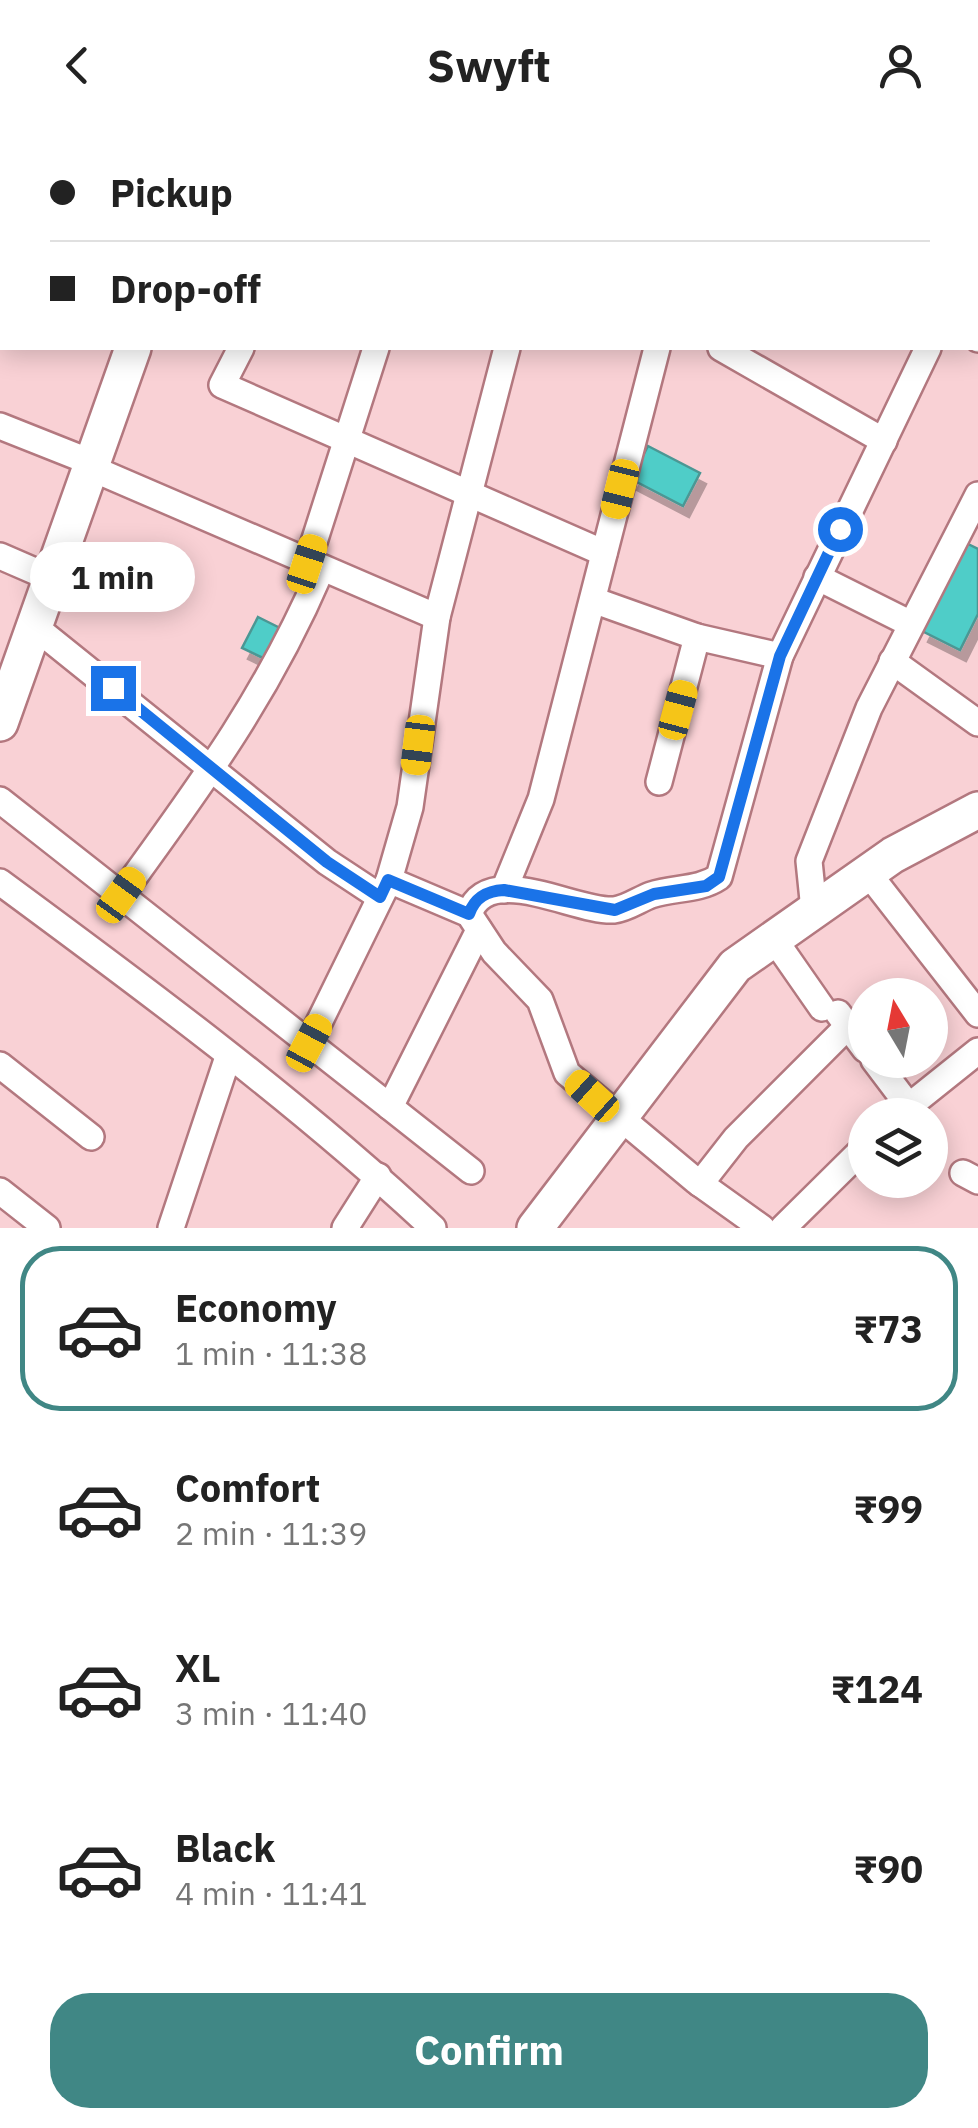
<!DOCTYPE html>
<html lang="en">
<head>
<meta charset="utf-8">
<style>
  :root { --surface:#fff; --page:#f6f6f6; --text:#222; --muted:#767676; --line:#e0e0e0; --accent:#408785 }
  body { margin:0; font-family:"IBM Plex Sans",sans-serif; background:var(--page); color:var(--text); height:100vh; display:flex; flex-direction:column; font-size:38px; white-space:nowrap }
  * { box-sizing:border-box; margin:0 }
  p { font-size:32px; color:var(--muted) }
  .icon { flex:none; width:55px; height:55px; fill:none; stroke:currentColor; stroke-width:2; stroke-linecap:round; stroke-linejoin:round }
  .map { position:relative; height:1098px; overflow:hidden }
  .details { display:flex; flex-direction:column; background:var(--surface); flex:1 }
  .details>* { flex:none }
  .top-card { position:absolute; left:0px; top:0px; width:980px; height:220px; box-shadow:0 5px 25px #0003; display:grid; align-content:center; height:220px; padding:0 50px; background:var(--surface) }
  .needle { width:65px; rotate:350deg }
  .buttons { position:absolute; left:848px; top:848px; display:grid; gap:20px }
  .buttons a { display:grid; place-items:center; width:100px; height:100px; border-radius:50%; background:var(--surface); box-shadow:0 5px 25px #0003; font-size:50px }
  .end { position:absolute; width:45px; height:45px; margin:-22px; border:12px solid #1a73e8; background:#fff; box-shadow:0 0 0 5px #fff }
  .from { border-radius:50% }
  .bubble { position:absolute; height:70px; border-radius:35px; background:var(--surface); box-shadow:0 5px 25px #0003; font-size:32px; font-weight:700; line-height:70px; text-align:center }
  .car { position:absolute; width:30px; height:60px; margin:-30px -15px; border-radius:12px; box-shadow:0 0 8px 2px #0007; background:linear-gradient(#f5c518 24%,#345 0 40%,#f5c518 0 76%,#345 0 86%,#f5c518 0) }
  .top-card b { display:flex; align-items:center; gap:35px; height:95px; font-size:38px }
  .top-card b+b { border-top:2px solid var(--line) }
  .top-card i { width:25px; height:25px; background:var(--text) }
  ul { padding:18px 0 0; list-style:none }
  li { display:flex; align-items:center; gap:30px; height:165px; margin:0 20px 15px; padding:0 30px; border:5px solid transparent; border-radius:40px }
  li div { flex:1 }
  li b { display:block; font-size:38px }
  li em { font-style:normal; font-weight:700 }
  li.current { border-color:var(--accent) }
  li>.icon { width:90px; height:90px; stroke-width:1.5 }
  .cta { display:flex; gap:20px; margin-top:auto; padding:20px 50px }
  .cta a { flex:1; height:115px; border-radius:40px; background:var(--accent); color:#fff; font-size:40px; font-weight:700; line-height:115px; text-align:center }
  header { display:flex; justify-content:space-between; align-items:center; height:130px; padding:0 50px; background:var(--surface); font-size:45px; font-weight:700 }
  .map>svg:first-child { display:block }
  .building { fill:#4fcdc8; stroke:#4c9794; stroke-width:2.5; filter:url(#shadow) }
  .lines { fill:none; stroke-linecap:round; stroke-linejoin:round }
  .street-casing { stroke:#b3787f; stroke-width:30 }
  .secondary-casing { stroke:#b3787f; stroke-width:40 }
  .street { stroke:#fff; stroke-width:25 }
  .secondary { stroke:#fff; stroke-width:35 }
  .route { stroke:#1a73e8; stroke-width:12 }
</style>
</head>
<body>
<header><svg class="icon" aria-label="back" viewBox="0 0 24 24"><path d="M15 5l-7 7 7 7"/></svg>Swyft<svg class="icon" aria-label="person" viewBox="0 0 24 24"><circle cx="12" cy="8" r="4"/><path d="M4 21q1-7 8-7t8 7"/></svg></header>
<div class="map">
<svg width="978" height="1098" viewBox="0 0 978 1098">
  <defs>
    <filter id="shadow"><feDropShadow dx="6" dy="11" stdDeviation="0" flood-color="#0004"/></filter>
  </defs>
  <rect width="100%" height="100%" fill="#f9d1d5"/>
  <g class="building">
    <polygon points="648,316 700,343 683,376 631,349"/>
    <polygon points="966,413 978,419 978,484 960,520 922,501"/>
    <polygon points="258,487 280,498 265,529 242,518"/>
  </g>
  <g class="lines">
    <defs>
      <g id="street">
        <polyline points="21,0 28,2"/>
        <polyline points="266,0 272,2"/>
        <polyline points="515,0 520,2"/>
        <polyline points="85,2 86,0"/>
        <polyline points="712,2 712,0"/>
        <polyline points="854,2 855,0"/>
        <polyline points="978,92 978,93"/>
        <polyline points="978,117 978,116"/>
        <polyline points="0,182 2,177"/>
        <polyline points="978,208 978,209"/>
        <polyline points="241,218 222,255 604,423"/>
        <polyline points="721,218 884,311"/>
        <polyline points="0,296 93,333"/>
        <polyline points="91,338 437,487"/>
        <polyline points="0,426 53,449"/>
        <polyline points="307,434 376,218"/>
        <polyline points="817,447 911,494"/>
        <polyline points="593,470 697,507 780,526"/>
        <polyline points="35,497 327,732 380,767"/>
        <polyline points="892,531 978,593"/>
        <polyline points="659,652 697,507"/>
        <polyline points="0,670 390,977 479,800"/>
        <polyline points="868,743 978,884"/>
        <polyline points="389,750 469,784 494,822 540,870 567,943 695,1050 762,1098"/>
        <path d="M0 752C148 861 299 973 433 1098"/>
        <polyline points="504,760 541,669 657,218"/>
        <path d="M121 765C201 655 267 566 321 440"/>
        <polyline points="814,780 809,731 869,578 978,365"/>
        <path d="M469 784C488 730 577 783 614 780 626 779 640 769 651 765 674 757 698 761 719 747L780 526 928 218"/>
        <polyline points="774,809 822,878"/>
        <polyline points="838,883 865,919"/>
        <polyline points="309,913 389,750 410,677 437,487 507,218"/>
        <polyline points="874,930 908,975"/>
        <polyline points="0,935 91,1007"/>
        <polyline points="390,977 471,1041"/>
        <polyline points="898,985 978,921"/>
        <polyline points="963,1043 978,1051"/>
        <polyline points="700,1054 736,1008 848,896"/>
        <polyline points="0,1061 47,1098"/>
        <polyline points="171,1098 228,927"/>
        <polyline points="345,1098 378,1046"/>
        <polyline points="783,1098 865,1017"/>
      </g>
      <g id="secondary">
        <polyline points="214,2 215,0"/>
        <polyline points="0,593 133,218"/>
        <polyline points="535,1098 735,836 893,725 978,680"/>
      </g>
    </defs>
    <use href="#street" class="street-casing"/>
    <use href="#secondary" class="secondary-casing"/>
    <use href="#street" class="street"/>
    <use href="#secondary" class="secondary"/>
  </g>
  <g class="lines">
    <path class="route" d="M113 558 327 732 380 767 388 750 469 784C475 767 487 761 504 760L615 780 654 764 706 756 719 747 780 526 840 399"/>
  </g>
</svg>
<div class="buttons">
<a><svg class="needle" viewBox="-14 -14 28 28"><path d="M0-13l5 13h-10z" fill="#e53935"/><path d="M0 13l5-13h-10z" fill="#767676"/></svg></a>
<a><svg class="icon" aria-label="layers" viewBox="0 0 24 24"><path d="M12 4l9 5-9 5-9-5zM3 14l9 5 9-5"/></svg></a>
</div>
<i class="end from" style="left:840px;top:399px"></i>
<i class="end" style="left:113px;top:558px"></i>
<div class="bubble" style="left:30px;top:412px;width:165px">1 min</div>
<i class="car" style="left:620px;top:359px;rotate:194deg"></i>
<i class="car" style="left:307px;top:434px;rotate:18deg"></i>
<i class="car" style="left:678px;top:580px;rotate:15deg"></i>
<i class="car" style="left:418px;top:615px;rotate:187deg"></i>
<i class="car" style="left:121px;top:765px;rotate:36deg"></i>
<i class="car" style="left:309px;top:913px;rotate:28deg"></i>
<i class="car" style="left:592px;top:966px;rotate:312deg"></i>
<div class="top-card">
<b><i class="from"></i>Pickup</b>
<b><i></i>Drop-off</b>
</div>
</div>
<section class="details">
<ul>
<li class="current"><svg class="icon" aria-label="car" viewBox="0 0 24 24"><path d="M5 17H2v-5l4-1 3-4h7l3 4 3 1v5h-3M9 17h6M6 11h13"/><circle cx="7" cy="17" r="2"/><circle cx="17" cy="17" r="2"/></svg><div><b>Economy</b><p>1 min · 11:38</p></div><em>₹73</em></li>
<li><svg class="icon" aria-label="car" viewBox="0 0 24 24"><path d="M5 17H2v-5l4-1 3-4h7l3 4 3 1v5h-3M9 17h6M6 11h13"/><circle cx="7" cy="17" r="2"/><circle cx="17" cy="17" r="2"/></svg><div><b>Comfort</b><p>2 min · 11:39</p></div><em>₹99</em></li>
<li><svg class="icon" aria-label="car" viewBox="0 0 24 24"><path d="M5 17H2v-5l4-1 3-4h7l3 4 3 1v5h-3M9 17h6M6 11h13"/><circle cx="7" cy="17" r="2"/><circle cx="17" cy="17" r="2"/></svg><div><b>XL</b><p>3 min · 11:40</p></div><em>₹124</em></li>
<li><svg class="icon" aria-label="car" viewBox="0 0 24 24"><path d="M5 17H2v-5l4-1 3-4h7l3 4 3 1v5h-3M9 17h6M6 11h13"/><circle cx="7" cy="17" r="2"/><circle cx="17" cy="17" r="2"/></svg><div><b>Black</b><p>4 min · 11:41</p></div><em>₹90</em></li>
</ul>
<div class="cta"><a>Confirm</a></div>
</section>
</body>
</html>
